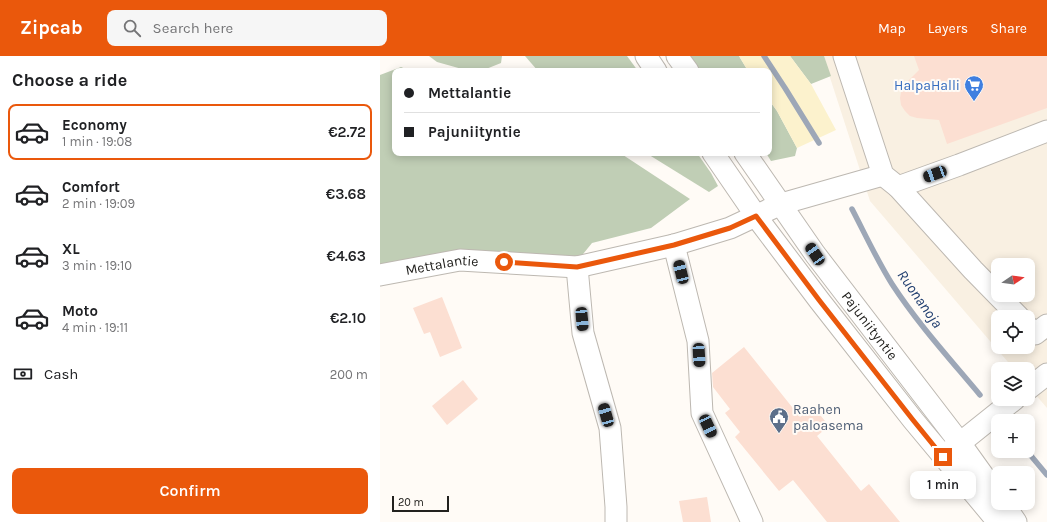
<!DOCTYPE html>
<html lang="en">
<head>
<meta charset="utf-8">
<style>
  :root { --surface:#fff; --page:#f6f6f6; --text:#202124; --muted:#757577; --line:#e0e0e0; --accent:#ea580c }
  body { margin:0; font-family:Karla,sans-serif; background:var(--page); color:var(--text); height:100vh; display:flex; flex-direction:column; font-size:15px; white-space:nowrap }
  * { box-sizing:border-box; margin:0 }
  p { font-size:13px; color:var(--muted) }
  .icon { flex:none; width:22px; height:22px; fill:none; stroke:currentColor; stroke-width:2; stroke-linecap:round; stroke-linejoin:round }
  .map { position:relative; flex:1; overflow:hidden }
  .drawer { display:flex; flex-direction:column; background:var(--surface); width:380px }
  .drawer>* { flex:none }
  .banner { position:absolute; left:12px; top:12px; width:380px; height:88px; border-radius:8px; box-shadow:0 2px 10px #0003; display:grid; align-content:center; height:88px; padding:0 12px; background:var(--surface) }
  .needle { width:26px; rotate:77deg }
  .fabs { position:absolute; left:611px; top:202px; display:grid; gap:8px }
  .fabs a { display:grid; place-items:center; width:44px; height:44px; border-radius:8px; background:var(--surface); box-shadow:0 2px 10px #0003; font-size:20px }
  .scale { position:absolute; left:12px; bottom:10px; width:57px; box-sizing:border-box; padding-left:4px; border:2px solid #22211e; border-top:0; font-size:11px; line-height:14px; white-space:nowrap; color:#22211e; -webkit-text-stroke:3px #fffbf6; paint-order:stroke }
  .end { position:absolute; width:18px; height:18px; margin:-9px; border:5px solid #ea580c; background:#fff; box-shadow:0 0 0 2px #fff }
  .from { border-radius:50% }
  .bubble { position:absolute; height:28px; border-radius:8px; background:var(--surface); box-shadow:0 2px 10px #0003; font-size:13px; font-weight:600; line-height:28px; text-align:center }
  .car { position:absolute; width:12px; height:24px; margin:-12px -6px; border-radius:5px; box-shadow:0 0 3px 1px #0007; background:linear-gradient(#222 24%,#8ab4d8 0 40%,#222 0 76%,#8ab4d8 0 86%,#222 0) }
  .banner b { display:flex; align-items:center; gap:14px; height:38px; font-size:15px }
  .banner b+b { border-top:1px solid var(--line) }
  .banner i { width:10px; height:10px; background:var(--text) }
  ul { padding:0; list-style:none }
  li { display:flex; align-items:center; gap:12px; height:56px; margin:0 8px 6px; padding:0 4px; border:2px solid transparent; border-radius:8px }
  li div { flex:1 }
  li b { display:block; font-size:15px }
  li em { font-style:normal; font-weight:600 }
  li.on { border-color:var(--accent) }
  li>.icon { width:36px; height:36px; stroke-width:1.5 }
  h2 { padding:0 12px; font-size:18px; line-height:48px }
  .pay { display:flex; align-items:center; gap:10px; height:44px; padding:0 12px; font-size:15px }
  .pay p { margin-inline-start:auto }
  .button { display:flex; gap:8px; margin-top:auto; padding:8px 12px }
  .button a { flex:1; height:46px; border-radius:8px; background:var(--accent); color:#fff; font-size:16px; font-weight:600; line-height:46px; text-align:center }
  header { display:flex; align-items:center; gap:24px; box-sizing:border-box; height:56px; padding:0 20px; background:var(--accent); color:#fff }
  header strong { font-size:19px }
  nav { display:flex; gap:22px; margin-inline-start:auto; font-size:14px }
  .search { width:280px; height:36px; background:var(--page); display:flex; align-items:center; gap:10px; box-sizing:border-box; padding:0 14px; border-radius:8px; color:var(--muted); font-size:15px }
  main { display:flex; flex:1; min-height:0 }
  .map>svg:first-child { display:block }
  .built { fill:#f9f0e2; fill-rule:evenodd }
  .green { fill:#c0ceb5 }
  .sand { fill:#fcf2cd }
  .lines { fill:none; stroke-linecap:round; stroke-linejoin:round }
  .stream { stroke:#9da7b7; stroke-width:5.5 }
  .building { fill:#fcdfd2 }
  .minor-casing { stroke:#bdb8b1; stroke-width:23 }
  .minor { stroke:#fff; stroke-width:21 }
  .route { stroke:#ea580c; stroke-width:5 }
  .labels { text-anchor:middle; stroke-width:4; stroke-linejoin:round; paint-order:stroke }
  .shop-label { font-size:14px; fill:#366cbe; stroke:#fffbf6; text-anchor:end }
  .street-label { font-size:14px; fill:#22211e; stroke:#fffbf6 }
  .service-label { font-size:14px; fill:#4e5e75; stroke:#fffbf6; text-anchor:start }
  .water-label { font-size:15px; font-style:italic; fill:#223f70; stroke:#fffbf6 }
</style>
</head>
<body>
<header>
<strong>Zipcab</strong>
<div class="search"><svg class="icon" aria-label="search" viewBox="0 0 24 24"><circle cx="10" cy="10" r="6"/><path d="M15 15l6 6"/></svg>Search here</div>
<nav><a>Map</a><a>Layers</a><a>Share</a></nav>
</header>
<main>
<section class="drawer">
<h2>Choose a ride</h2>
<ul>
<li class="on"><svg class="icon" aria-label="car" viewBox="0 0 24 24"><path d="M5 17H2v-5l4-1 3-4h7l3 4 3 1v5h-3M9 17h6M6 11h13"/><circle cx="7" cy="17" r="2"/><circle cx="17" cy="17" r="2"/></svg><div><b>Economy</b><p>1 min · 19:08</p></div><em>€2.72</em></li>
<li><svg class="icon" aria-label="car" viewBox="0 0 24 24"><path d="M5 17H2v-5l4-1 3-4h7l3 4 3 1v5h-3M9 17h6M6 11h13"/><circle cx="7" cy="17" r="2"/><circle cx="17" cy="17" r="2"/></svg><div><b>Comfort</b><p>2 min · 19:09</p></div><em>€3.68</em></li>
<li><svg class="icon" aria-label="car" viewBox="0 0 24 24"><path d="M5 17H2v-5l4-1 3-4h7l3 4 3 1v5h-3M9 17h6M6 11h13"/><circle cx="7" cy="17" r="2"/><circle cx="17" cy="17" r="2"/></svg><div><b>XL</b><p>3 min · 19:10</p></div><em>€4.63</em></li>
<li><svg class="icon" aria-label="car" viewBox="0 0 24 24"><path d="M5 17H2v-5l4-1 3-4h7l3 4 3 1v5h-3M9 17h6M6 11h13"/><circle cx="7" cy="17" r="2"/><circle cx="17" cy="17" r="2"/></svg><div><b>Moto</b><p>4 min · 19:11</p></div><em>€2.10</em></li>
</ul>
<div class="pay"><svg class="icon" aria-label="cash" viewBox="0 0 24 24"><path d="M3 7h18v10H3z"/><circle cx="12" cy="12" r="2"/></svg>Cash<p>200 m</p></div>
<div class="button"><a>Confirm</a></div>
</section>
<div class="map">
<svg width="667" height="466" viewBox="0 0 667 466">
  <rect width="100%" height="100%" fill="#fffbf6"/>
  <path class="built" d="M443 0H667V352L648 330V313H634L490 145ZM618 209H648V239H618ZM618 261H648V291H618Z"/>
  <g class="green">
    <polygon points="49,0 122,0 121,7 106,13 82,13 57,6"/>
    <polygon points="145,0 247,0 258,15 158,15"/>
    <polygon points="307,0 359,0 368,15 319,15"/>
    <polygon points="410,0 444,0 451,20 431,28"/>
    <polygon points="21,11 30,15 15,15 15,97 240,97 310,143 271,172 212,187 199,203 90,194 0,208 0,19"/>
    <polygon points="389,44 397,55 417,92 415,100 391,105 386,97 389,97"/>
    <polygon points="266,97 317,97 331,117 338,130 329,136"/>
  </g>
  <polygon class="sand" points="359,0 410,0 431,28 456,74 417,92 397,55 389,44 389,15 368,15"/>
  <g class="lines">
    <g class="stream">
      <polyline points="384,0 405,32 439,87"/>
      <path d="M472 153C485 178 497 204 512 228 538 268 570 303 600 339"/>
      <polyline points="647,395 667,419"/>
    </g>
  </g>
  <g class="building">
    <polygon points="534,0 667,0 667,52 567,88 559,64 537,62 530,60 525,55 521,49 520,42 521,36 524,29 539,14"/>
    <polygon points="62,241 82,292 60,301 50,276 44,278 33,252"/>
    <polygon points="364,291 420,361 433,350 449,370 437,380 481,435 489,428 520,466 447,466 413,424 399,435 355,381 360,376 345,357 350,353 333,331 332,317"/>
    <polygon points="83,324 98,343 67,369 52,350"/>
    <polygon points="327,441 331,466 303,466 299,445"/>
  </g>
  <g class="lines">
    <defs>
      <g id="minor">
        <polyline points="266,0 276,15"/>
        <polyline points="297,0 308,15"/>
        <polyline points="464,0 503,119 518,131 579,109 667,75"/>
        <polyline points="333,97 381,167 439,244 533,364 618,466"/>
        <path id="s1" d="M365 97 435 198 580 387 618 440"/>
        <polyline points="518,131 593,214 639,261"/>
        <polyline points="294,189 318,285 322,357 372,466"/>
        <polyline points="197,211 203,277 230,372 236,451 236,466"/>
        <path id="s2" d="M0 219 80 204 197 211 294 189 350 172 401 148 503 119"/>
        <polyline points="648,271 655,278 667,269"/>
        <polyline points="648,333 667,318"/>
        <polyline points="570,395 635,343"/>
        <polyline points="623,447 636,466"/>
      </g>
    </defs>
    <use href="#minor" class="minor-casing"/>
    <use href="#minor" class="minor"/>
  </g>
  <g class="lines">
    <polyline class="route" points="124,206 197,211 294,189 350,172 376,160 439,244 533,364 563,401"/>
  </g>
  <defs>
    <symbol id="supermarket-pin" viewBox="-11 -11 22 30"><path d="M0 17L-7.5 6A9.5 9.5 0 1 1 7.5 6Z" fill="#3f7fe0" stroke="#fffbf6"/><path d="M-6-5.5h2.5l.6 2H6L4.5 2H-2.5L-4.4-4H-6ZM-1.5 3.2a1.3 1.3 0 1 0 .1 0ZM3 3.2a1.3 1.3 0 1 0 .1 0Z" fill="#fff"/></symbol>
    <symbol id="civic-pin" viewBox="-11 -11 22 30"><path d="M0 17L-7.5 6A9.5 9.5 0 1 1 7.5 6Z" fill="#5c6f8a" stroke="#fffbf6"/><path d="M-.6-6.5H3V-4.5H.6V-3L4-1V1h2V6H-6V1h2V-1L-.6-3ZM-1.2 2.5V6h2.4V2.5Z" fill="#fff"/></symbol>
  </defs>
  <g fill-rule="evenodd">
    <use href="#supermarket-pin" x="583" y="18" width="22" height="30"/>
    <use href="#civic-pin" x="388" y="350" width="22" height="30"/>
  </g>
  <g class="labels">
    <g class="shop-label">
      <text x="580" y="34">HalpaHalli</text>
    </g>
    <g class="street-label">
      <text dy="5" stroke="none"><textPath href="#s2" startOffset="63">Mettalantie</textPath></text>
      <text dy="5" stroke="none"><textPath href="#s1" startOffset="213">Pajuniityntie</textPath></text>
    </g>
    <g class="service-label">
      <text x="413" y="358">Raahen<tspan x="413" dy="16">paloasema</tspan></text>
    </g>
    <g class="water-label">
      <text transform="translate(540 243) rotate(55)" y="5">Ruonanoja</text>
    </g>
  </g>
</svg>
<div class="fabs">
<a><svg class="needle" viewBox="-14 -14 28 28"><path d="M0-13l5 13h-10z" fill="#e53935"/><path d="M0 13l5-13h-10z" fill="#757577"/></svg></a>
<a><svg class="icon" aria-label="locate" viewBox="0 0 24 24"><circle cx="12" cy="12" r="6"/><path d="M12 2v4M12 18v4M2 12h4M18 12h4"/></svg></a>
<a><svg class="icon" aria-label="layers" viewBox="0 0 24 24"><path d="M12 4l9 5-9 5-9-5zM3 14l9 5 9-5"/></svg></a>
<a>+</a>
<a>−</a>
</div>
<div class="scale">20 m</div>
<i class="end from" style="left:124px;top:206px"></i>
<i class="end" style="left:563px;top:401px"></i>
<div class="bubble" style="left:530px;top:415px;width:66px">1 min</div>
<i class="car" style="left:555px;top:118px;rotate:250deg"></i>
<i class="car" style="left:435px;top:198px;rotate:326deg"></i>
<i class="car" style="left:301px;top:216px;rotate:346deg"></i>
<i class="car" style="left:202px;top:263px;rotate:175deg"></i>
<i class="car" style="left:319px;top:299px;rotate:177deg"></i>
<i class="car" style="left:226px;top:359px;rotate:344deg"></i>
<i class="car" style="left:328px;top:370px;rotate:155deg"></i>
<div class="banner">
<b><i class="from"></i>Mettalantie</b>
<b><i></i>Pajuniityntie</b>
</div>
</div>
</main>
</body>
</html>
